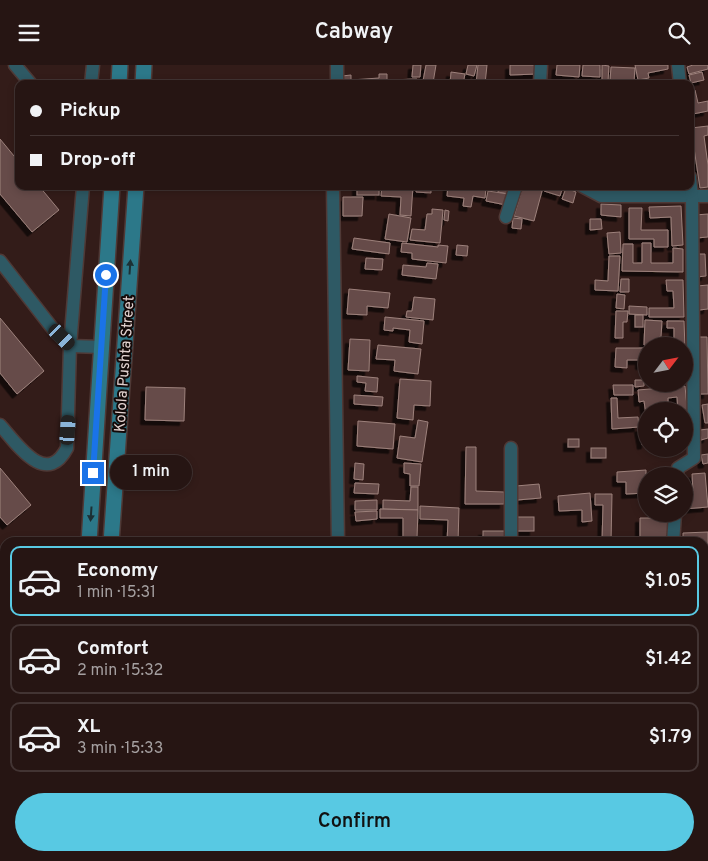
<!DOCTYPE html>
<html lang="en">
<head>
<meta charset="utf-8">
<style>
  :root { --surface:#261513; --page:#322221; --text:#f1f3f6; --muted:#a49fa0; --line:#423433; --accent:#58c9e3 }
  body { margin:0; font-family:Overpass,sans-serif; background:var(--page); color:var(--text); height:100vh; display:flex; flex-direction:column; font-size:19px; white-space:nowrap }
  * { box-sizing:border-box; margin:0 }
  p { font-size:16px; color:var(--muted) }
  .icon { flex:none; width:28px; height:28px; fill:none; stroke:currentColor; stroke-width:2; stroke-linecap:round; stroke-linejoin:round }
  .map { position:relative; flex:1; overflow:hidden }
  .drawer { position:absolute; left:0px; top:472px; width:709px; height:324px; display:flex; flex-direction:column; background:var(--surface); border-radius:15px 15px 0 0; box-shadow:0 2px 8px #0003,0 0 0 1px var(--line) }
  .drawer>* { flex:none }
  .banner { position:absolute; left:15px; top:15px; width:679px; height:110px; border-radius:10px; box-shadow:0 2px 8px #0003,0 0 0 1px var(--line); display:grid; align-content:center; height:110px; padding:0 15px; background:var(--surface) }
  .needle { width:32px; rotate:58deg }
  .buttons { position:absolute; left:638px; top:272px; display:grid; gap:10px }
  .buttons a { display:grid; place-items:center; width:55px; height:55px; border-radius:50%; background:var(--surface); box-shadow:0 2px 8px #0003,0 0 0 1px var(--line); font-size:25px }
  .end { position:absolute; width:22px; height:22px; margin:-11px; border:6px solid #1a73e8; background:#fff; box-shadow:0 0 0 2px #fff }
  .from { border-radius:50% }
  .bubble { position:absolute; height:35px; border-radius:18px; background:var(--surface); box-shadow:0 2px 8px #0003,0 0 0 1px var(--line); font-size:16px; font-weight:600; line-height:35px; text-align:center }
  .car { position:absolute; width:15px; height:30px; margin:-15px -8px; border-radius:6px; box-shadow:0 0 4px 1px #0007; background:linear-gradient(#222 24%,#8ab4d8 0 40%,#222 0 76%,#8ab4d8 0 86%,#222 0) }
  .banner b { display:flex; align-items:center; gap:18px; height:48px; font-size:19px }
  .banner b+b { border-top:1px solid var(--line) }
  .banner i { width:12px; height:12px; background:var(--text) }
  ul { padding:9px 0 0; list-style:none }
  li { display:flex; align-items:center; gap:15px; height:70px; margin:0 10px 8px; padding:0 5px; border:2px solid var(--line); border-radius:10px }
  li div { flex:1 }
  li b { display:block; font-size:19px }
  li em { font-style:normal; font-weight:600 }
  li.selected { border-color:var(--accent) }
  li>.icon { width:45px; height:45px; stroke-width:1.5 }
  .button { display:flex; gap:10px; margin-top:auto; padding:10px 15px }
  .button a { flex:1; height:58px; border-radius:30px; background:var(--accent); color:#111; font-size:20px; font-weight:600; line-height:58px; text-align:center }
  header { display:flex; justify-content:space-between; align-items:center; height:65px; padding:0 15px; background:var(--surface); font-size:22px; font-weight:600 }
  .map>svg:first-child { display:block }
  .building { fill:#664c48; stroke:#9d817c; filter:url(#shadow) }
  .lines { fill:none; stroke-linecap:round; stroke-linejoin:round }
  .lane-casing { stroke:#4f3936; stroke-width:9 }
  .street-casing { stroke:#4f3936; stroke-width:15 }
  .secondary-casing { stroke:#4f3936; stroke-width:18 }
  .lane { stroke:#2e5964; stroke-width:6 }
  .street { stroke:#2e5964; stroke-width:12 }
  .secondary { stroke:#2c7889; stroke-width:15 }
  .oneway { fill:#1c3035 }
  .route { stroke:#1a73e8; stroke-width:6 }
  .labels { text-anchor:middle; stroke-width:4; stroke-linejoin:round; paint-order:stroke }
  .street-label { font-size:15px; fill:#e2d2d0; stroke:#130908 }
</style>
</head>
<body>
<header><svg class="icon" aria-label="menu" viewBox="0 0 24 24"><path d="M4 6h16M4 12h16M4 18h16"/></svg>Cabway<svg class="icon" aria-label="search" viewBox="0 0 24 24"><circle cx="10" cy="10" r="6"/><path d="M15 15l6 6"/></svg></header>
<div class="map">
<svg width="708" height="796" viewBox="0 0 708 796">
  <defs>
    <filter id="shadow"><feDropShadow dx="-4.5" dy="4.5" stdDeviation="0" flood-color="#0009"/></filter>
  </defs>
  <rect width="100%" height="100%" fill="#331c19"/>
  <g class="building">
    <polygon points="413,0 421,0 420,12 412,12"/>
    <polygon points="426,0 436,0 433,18 423,16"/>
    <polygon points="468,0 477,0 474,11 466,9"/>
    <polygon points="478,0 487,0 485,19 476,19"/>
    <polygon points="510,0 537,0 537,9 510,10"/>
    <polygon points="557,0 580,0 579,12 556,10"/>
    <polygon points="583,0 600,0 600,12 582,11"/>
    <polygon points="602,0 609,1 608,16 602,16"/>
    <polygon points="635,0 668,0 668,4 648,8 649,13 638,15"/>
    <polygon points="693,0 708,0 708,4 689,9 687,2"/>
    <polygon points="611,2 635,3 634,17 610,16"/>
    <polygon points="451,7 465,9 463,19 450,19"/>
    <polygon points="702,7 704,15 691,18 689,10"/>
    <polygon points="379,9 387,9 387,19 343,19 342,11 351,10 351,15 379,13"/>
    <polygon points="417,14 418,19 388,19 388,15"/>
    <polygon points="566,15 577,15 577,19 565,19"/>
    <polygon points="667,15 667,19 635,19"/>
    <polygon points="695,25 698,38 708,36 708,46 693,49 690,38 690,26"/>
    <polygon points="708,61 708,70 704,71 708,100 708,122 700,123 691,63"/>
    <polygon points="0,74 19,97 19,121 39,121 59,145 32,167 0,129"/>
    <rect x="357" y="121" width="22" height="9"/>
    <polygon points="382,121 413,121 411,151 400,150 401,132 381,131"/>
    <polygon points="417,121 431,121 431,128 416,127"/>
    <polygon points="448,121 486,123 485,133 473,131 471,142 463,141 464,133 447,131"/>
    <polygon points="499,121 510,121 509,129 498,127"/>
    <polygon points="523,121 542,126 534,156 514,151"/>
    <polygon points="546,121 563,121 560,131 544,126"/>
    <polygon points="566,123 576,127 573,138 562,134"/>
    <polygon points="488,126 508,129 506,140 486,136"/>
    <polygon points="343,132 363,132 362,151 343,151"/>
    <polygon points="601,139 621,140 621,152 601,150"/>
    <polygon points="681,141 683,180 672,181 671,152 650,153 649,142"/>
    <polygon points="629,143 642,143 641,165 668,165 668,182 654,182 654,174 629,174"/>
    <polygon points="432,144 443,145 440,178 410,175 412,164 425,165 427,149 432,149"/>
    <polygon points="445,145 449,146 448,156 444,155"/>
    <polygon points="389,149 411,153 407,177 385,174"/>
    <polygon points="708,149 708,172 696,173 695,150"/>
    <polygon points="513,153 522,154 521,164 512,163"/>
    <polygon points="590,154 601,154 602,164 590,165"/>
    <polygon points="620,167 621,188 609,189 607,168"/>
    <polygon points="354,173 390,178 389,189 352,184"/>
    <polygon points="402,178 438,182 438,180 448,181 446,198 412,194 412,188 401,187"/>
    <polygon points="642,178 651,178 651,198 673,198 673,183 683,184 683,207 622,206 623,179 633,179 633,198 642,198"/>
    <polygon points="457,180 468,181 467,191 456,190"/>
    <polygon points="695,189 705,189 706,211 696,212"/>
    <polygon points="609,191 620,191 618,226 595,225 595,215 608,216"/>
    <polygon points="366,193 383,194 382,205 365,204"/>
    <polygon points="427,198 438,199 436,214 402,210 403,200 426,202"/>
    <polygon points="621,214 629,214 629,227 620,227"/>
    <polygon points="666,215 683,215 684,252 649,252 649,243 674,243 673,226 667,226"/>
    <polygon points="708,220 708,244 699,245 697,221"/>
    <polygon points="349,224 390,228 388,243 367,241 367,250 347,249"/>
    <polygon points="617,229 625,230 624,244 616,243"/>
    <polygon points="414,232 435,234 433,255 406,252 407,246 412,246"/>
    <polygon points="629,241 647,242 647,250 629,249"/>
    <polygon points="616,246 628,246 627,257 623,257 623,273 615,273"/>
    <rect x="635" y="250" width="8" height="12"/>
    <polygon points="385,252 424,256 422,279 409,277 410,265 393,263 393,266 384,265"/>
    <polygon points="0,253 44,306 17,329 0,308"/>
    <polygon points="645,255 662,256 661,272 659,272 659,281 644,280"/>
    <polygon points="667,256 684,256 685,284 684,281 664,281 664,276 674,276 674,263 667,263"/>
    <polygon points="698,272 707,272 708,329 698,329"/>
    <polygon points="350,274 370,275 369,306 348,305"/>
    <polygon points="378,280 421,284 418,309 394,306 395,295 376,294"/>
    <polygon points="616,283 646,283 646,300 640,300 640,295 627,295 627,303 615,302"/>
    <polygon points="357,311 378,313 377,327 365,326 366,318 357,317"/>
    <polygon points="400,314 431,316 430,341 414,340 413,355 397,353"/>
    <polygon points="635,315 644,315 644,321 635,322"/>
    <polygon points="613,320 633,320 633,330 614,330"/>
    <polygon points="685,321 688,352 684,353 684,346 678,346 677,332 668,333 668,346 646,346 646,350 644,336 639,337 638,325"/>
    <polygon points="146,322 185,323 184,356 145,355"/>
    <polygon points="354,330 383,332 382,341 354,339"/>
    <polygon points="611,333 617,333 618,353 638,352 639,362 612,364"/>
    <polygon points="708,339 708,358 705,358 702,340"/>
    <polygon points="418,355 428,357 422,397 397,393 400,371 415,373"/>
    <polygon points="358,356 395,359 393,384 357,381"/>
    <polygon points="646,361 646,379 642,380 639,363"/>
    <polygon points="708,364 708,373 701,375 700,365"/>
    <rect x="568" y="374" width="11" height="8"/>
    <polygon points="466,382 476,382 476,426 504,427 504,439 465,439"/>
    <rect x="591" y="383" width="15" height="10"/>
    <polygon points="708,389 708,398 703,399 701,390"/>
    <polygon points="355,398 364,399 363,415 354,414"/>
    <polygon points="404,398 421,399 419,421 410,421 410,409 404,408"/>
    <polygon points="0,403 31,440 7,460 0,452"/>
    <polygon points="646,405 646,428 626,429 626,417 617,417 617,407"/>
    <polygon points="705,408 708,442 684,444 684,426 693,426 692,409"/>
    <polygon points="355,418 379,419 378,429 354,428"/>
    <polygon points="539,419 541,433 517,435 516,421"/>
    <polygon points="411,422 418,422 418,445 383,444 383,435 410,436"/>
    <polygon points="590,428 592,456 582,457 582,445 559,446 558,431"/>
    <polygon points="595,429 612,429 611,478 602,478 603,440 595,440"/>
    <polygon points="377,435 377,445 355,445 355,436"/>
    <polygon points="420,441 459,443 458,478 447,478 448,455 420,454"/>
    <polygon points="380,444 418,445 417,473 403,473 403,453 380,453"/>
    <polygon points="377,446 377,454 356,456 355,447"/>
    <rect x="514" y="452" width="20" height="14"/>
    <polygon points="640,453 668,453 668,472 649,472 649,478 640,478"/>
    <rect x="483" y="466" width="23" height="10"/>
    <polygon points="708,467 708,484 706,484 705,476 683,476 683,468"/>
    <rect x="350" y="473" width="17" height="5"/>
    <polygon points="555,473 555,478 515,478 515,474"/>
    <polygon points="391,474 391,478 370,478 370,475"/>
    <rect x="704" y="501" width="4" height="33"/>
    <rect x="704" y="536" width="4" height="26"/>
    <rect x="704" y="563" width="4" height="30"/>
    <polygon points="708,597 708,624 704,624 704,598"/>
    <polygon points="704,715 708,715 708,745 705,745"/>
    <polygon points="708,751 708,788 704,788 704,752"/>
    <rect x="203" y="791" width="12" height="5"/>
    <polygon points="239,791 283,791 283,792 239,793"/>
    <rect x="528" y="791" width="39" height="5"/>
    <rect x="609" y="791" width="30" height="3"/>
  </g>
  <g class="lines">
    <defs>
      <g id="lane">
        <polyline points="0,531 5,532"/>
        <polyline points="0,593 5,599"/>
        <polyline points="0,634 5,635"/>
        <polyline points="5,699 5,710"/>
        <polyline points="44,796 45,791"/>
      </g>
      <g id="street">
        <polyline points="15,0 31,19"/>
        <polyline points="678,0 680,19"/>
        <polyline points="91,19 93,0"/>
        <polyline points="337,19 337,0"/>
        <polyline points="540,19 541,0"/>
        <polyline points="333,121 338,478"/>
        <polyline points="582,121 601,131 708,131"/>
        <polyline points="506,152 516,121"/>
        <polyline points="0,196 53,264 70,281 102,282"/>
        <path d="M0 360C17 379 46 423 67 383L70 281 83 121"/>
        <polyline points="677,411 678,403 694,393 692,132 690,112"/>
        <polyline points="511,478 511,383"/>
        <polyline points="673,478 675,449"/>
        <polyline points="704,487 708,487"/>
        <polyline points="704,708 708,707"/>
        <polyline points="516,791 516,796"/>
        <polyline points="663,796 663,791"/>
      </g>
      <g id="secondary">
        <polyline points="119,19 120,0"/>
        <polyline points="143,19 144,0"/>
        <polyline points="89,478 112,121"/>
        <polyline points="111,478 136,121"/>
        <polyline points="66,796 66,791"/>
        <polyline points="89,796 90,791"/>
      </g>
    </defs>
    <use href="#lane" class="lane-casing"/>
    <use href="#street" class="street-casing"/>
    <use href="#secondary" class="secondary-casing"/>
    <use href="#lane" class="lane"/>
    <use href="#street" class="street"/>
    <use href="#secondary" class="secondary"/>
  </g>
  <defs><path id="oneway-solid" d="M-6-.8H1V-3.2L6.5 0L1 3.2V.8H-6Z" transform="scale(1.25)"/></defs>
  <g class="oneway">
    <use href="#oneway-solid" transform="translate(130 202) rotate(-86)"/>
    <use href="#oneway-solid" transform="translate(91 449) rotate(94)"/>
  </g>
  <g class="lines">
    <polyline class="route" points="93,408 106,210"/>
  </g>
  <g class="labels">
    <g class="street-label">
      <text transform="translate(124 299) rotate(-86)" y="5">Kolola Pushta Street</text>
    </g>
  </g>
</svg>
<div class="buttons">
<a><svg class="needle" viewBox="-14 -14 28 28"><path d="M0-13l5 13h-10z" fill="#e53935"/><path d="M0 13l5-13h-10z" fill="#a49fa0"/></svg></a>
<a><svg class="icon" aria-label="locate" viewBox="0 0 24 24"><circle cx="12" cy="12" r="6"/><path d="M12 2v4M12 18v4M2 12h4M18 12h4"/></svg></a>
<a><svg class="icon" aria-label="layers" viewBox="0 0 24 24"><path d="M12 4l9 5-9 5-9-5zM3 14l9 5 9-5"/></svg></a>
</div>
<i class="end from" style="left:106px;top:210px"></i>
<i class="end" style="left:93px;top:408px"></i>
<div class="bubble" style="left:110px;top:390px;width:82px">1 min</div>
<i class="car" style="left:62px;top:272px;rotate:135deg"></i>
<i class="car" style="left:68px;top:365px;rotate:4deg"></i>
<div class="banner">
<b><i class="from"></i>Pickup</b>
<b><i></i>Drop-off</b>
</div>
<section class="drawer">
<ul>
<li class="selected"><svg class="icon" aria-label="car" viewBox="0 0 24 24"><path d="M5 17H2v-5l4-1 3-4h7l3 4 3 1v5h-3M9 17h6M6 11h13"/><circle cx="7" cy="17" r="2"/><circle cx="17" cy="17" r="2"/></svg><div><b>Economy</b><p>1 min · 15:31</p></div><em>$1.05</em></li>
<li><svg class="icon" aria-label="car" viewBox="0 0 24 24"><path d="M5 17H2v-5l4-1 3-4h7l3 4 3 1v5h-3M9 17h6M6 11h13"/><circle cx="7" cy="17" r="2"/><circle cx="17" cy="17" r="2"/></svg><div><b>Comfort</b><p>2 min · 15:32</p></div><em>$1.42</em></li>
<li><svg class="icon" aria-label="car" viewBox="0 0 24 24"><path d="M5 17H2v-5l4-1 3-4h7l3 4 3 1v5h-3M9 17h6M6 11h13"/><circle cx="7" cy="17" r="2"/><circle cx="17" cy="17" r="2"/></svg><div><b>XL</b><p>3 min · 15:33</p></div><em>$1.79</em></li>
</ul>
<div class="button"><a>Confirm</a></div>
</section>
</div>
</body>
</html>
